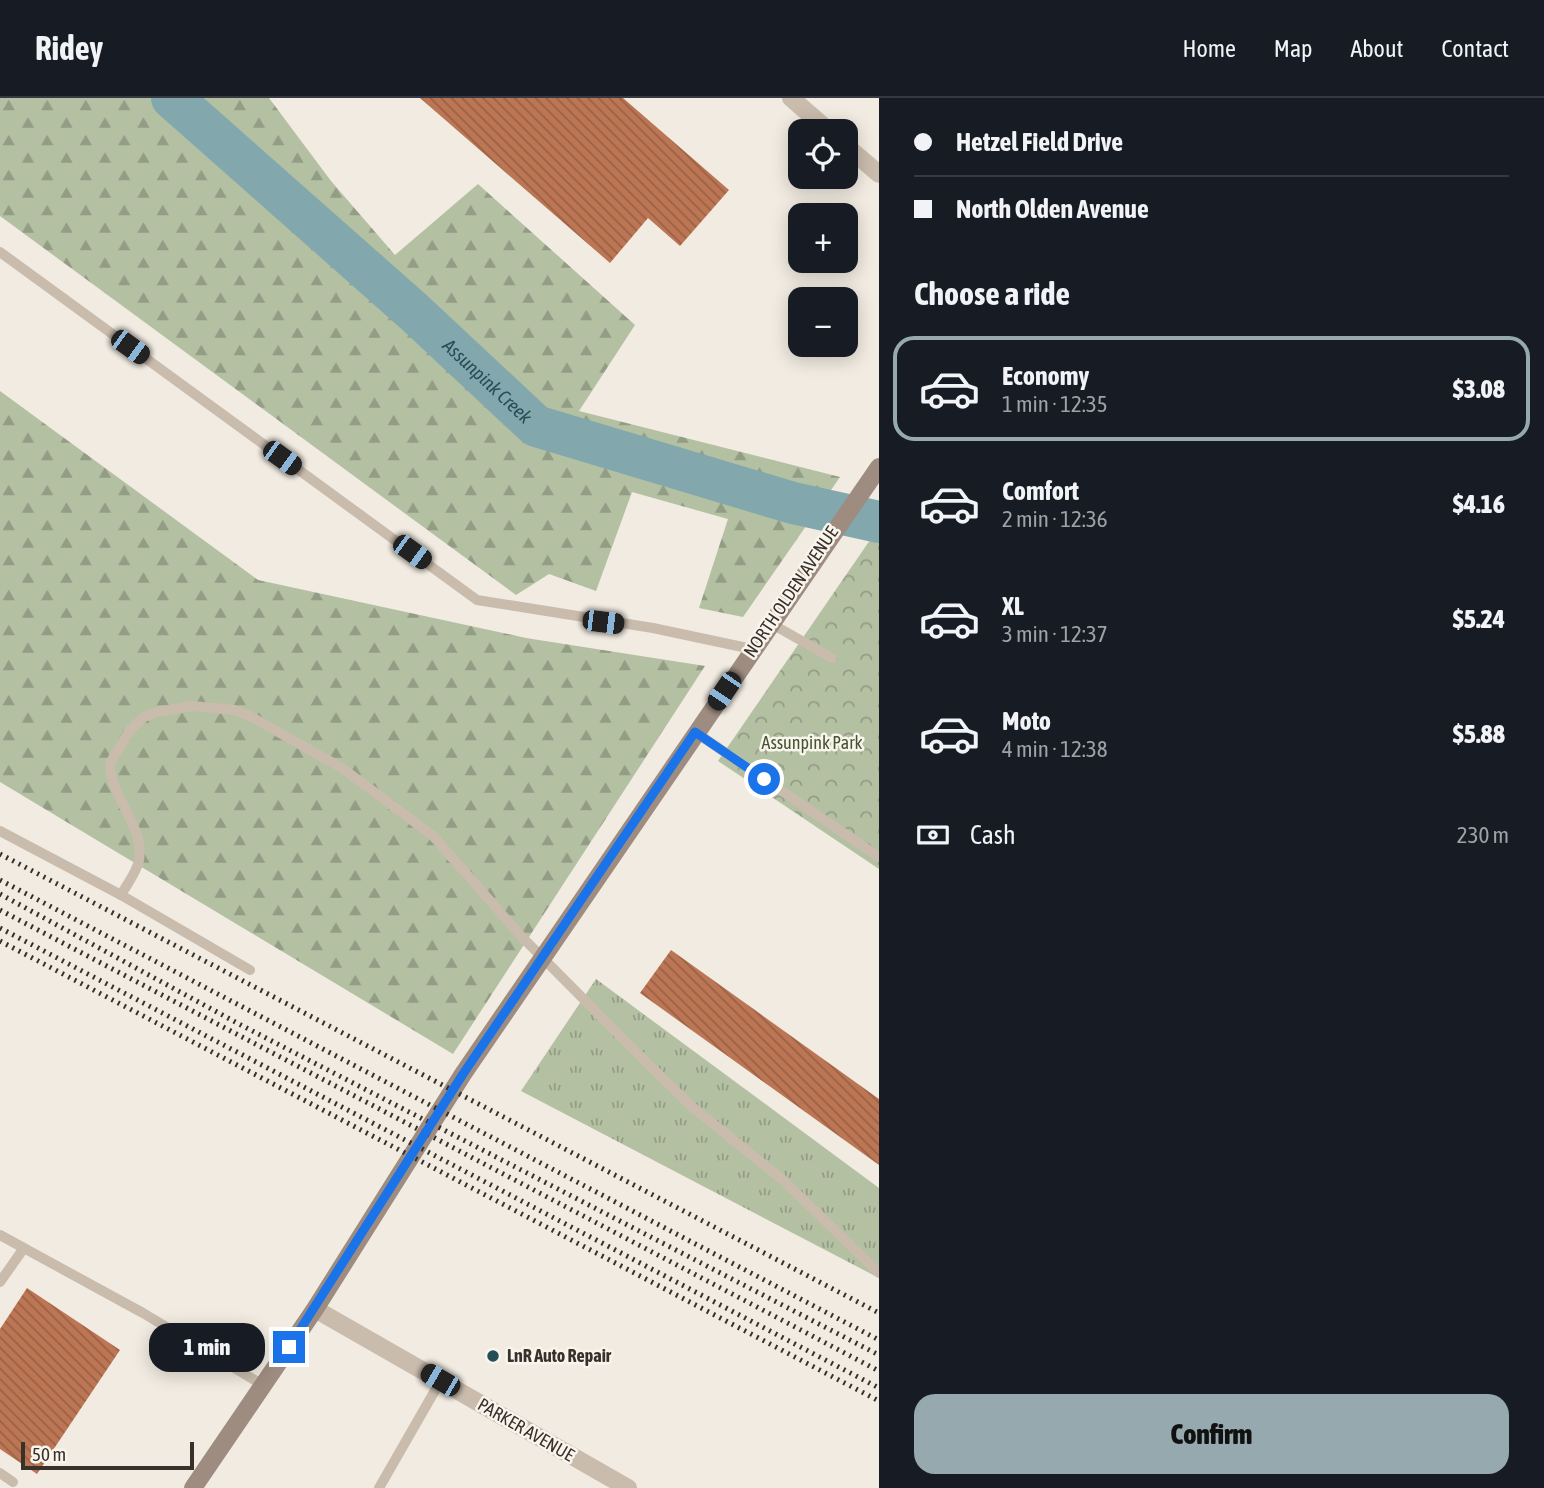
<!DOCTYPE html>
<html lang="en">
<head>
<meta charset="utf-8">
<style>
  :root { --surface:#171b24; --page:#20242c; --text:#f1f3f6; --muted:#9ea1a6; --line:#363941; --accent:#95a9ae }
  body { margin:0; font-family:"Asap Condensed",sans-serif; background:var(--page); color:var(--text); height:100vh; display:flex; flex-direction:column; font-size:26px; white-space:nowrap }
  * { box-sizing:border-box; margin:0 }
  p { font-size:23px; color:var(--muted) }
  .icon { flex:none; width:38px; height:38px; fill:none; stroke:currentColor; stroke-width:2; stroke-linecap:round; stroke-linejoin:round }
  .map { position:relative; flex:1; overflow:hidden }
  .panel { display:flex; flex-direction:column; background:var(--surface); width:665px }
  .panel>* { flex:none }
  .banner { display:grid; align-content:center; height:154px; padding:0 35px; background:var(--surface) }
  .tools { position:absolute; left:788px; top:21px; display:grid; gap:14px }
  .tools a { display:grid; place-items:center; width:70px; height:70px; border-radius:14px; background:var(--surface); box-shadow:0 4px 18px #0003; font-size:35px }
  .scale { position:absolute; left:21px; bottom:18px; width:173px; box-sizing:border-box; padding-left:7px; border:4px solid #38302b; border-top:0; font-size:19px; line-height:24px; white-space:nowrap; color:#38302b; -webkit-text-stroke:5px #f9f5ed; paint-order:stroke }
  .end { position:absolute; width:32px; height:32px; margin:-16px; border:9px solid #1a73e8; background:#fff; box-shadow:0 0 0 4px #fff }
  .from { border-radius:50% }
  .bubble { position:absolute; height:49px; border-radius:21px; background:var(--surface); box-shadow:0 4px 18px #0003; font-size:23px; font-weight:800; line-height:49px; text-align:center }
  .car { position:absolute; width:21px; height:42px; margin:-21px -10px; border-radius:9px; box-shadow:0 0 5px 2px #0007; background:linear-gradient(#222 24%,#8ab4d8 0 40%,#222 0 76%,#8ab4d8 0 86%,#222 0) }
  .banner b { display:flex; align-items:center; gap:24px; height:66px; font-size:26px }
  .banner b+b { border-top:2px solid var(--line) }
  .banner i { width:18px; height:18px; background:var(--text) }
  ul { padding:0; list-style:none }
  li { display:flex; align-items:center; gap:21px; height:105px; margin:0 14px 10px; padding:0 21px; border:4px solid transparent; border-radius:21px }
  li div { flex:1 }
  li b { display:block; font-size:26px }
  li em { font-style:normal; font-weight:800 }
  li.on { border-color:var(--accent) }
  li>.icon { width:63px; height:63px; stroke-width:1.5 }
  h2 { padding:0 35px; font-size:32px; line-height:84px }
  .pay { display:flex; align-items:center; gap:18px; height:77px; padding:0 35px; font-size:26px }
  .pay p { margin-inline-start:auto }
  .action { display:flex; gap:14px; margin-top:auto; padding:14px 35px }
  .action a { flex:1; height:80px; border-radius:21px; background:var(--accent); color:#111; font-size:28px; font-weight:800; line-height:80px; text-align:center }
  header { display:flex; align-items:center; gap:42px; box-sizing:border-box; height:98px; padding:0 35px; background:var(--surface); border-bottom:2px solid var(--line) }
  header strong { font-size:33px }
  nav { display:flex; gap:38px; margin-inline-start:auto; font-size:24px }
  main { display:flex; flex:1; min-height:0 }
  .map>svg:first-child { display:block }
  .grass { fill:url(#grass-tufts) }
  .forest { fill:url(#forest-firs) }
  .park { fill:url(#park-crowns) }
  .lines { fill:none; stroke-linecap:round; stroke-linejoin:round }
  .river { stroke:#82a7ac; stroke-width:42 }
  .building { fill:url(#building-back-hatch) }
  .lane { stroke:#c9bcad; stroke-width:10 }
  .street { stroke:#c9bcad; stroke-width:18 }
  .secondary { stroke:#9d8c7f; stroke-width:18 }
  .rail { stroke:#38302b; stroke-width:5; stroke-dasharray:2 5; stroke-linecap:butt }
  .route { stroke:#1a73e8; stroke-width:9 }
  .poi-dot { fill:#244f56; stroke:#f9f5ed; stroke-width:2.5 }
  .labels { text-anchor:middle; stroke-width:5; stroke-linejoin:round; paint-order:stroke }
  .street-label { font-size:18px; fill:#38302b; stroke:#f9f5ed }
  .park-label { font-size:18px; fill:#445431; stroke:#f9f5ed }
  .poi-label { font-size:18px; font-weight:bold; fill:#38302b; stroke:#f9f5ed; text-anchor:start }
  .water-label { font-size:19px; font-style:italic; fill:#244f56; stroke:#f9f5ed }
</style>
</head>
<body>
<header>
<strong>Ridey</strong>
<nav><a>Home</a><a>Map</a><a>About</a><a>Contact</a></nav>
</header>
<main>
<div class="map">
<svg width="879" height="1390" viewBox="0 0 879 1390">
  <defs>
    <pattern id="grass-tufts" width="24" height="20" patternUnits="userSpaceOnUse" patternTransform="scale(1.75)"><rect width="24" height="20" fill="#b3c0a2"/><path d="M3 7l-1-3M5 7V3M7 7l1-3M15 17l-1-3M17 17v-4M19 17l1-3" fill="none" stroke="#939c84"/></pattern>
    <pattern id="forest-firs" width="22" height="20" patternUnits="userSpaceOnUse" patternTransform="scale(1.75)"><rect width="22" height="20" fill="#b3c0a2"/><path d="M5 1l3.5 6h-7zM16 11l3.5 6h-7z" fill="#939c84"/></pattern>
    <pattern id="park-crowns" width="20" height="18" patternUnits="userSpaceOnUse" patternTransform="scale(1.75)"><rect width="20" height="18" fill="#b3c0a2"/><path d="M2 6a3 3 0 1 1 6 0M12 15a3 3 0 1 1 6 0" fill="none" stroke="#939c84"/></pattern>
    <pattern id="building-back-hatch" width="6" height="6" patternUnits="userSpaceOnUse" patternTransform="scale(1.75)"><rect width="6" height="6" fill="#bc7654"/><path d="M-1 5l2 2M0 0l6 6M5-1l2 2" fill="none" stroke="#9a6146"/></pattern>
  </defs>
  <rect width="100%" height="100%" fill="#f1ebe1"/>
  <polygon class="grass" points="596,881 879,1090 879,1180 521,993"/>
  <g class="forest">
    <polygon points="0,0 269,0 331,83 395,157 478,86 635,227 579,313 840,379 743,519 699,510 728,421 632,394 596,493 549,476 516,497 0,118"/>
    <polygon points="0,293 258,482 526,540 705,568 453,956 0,684"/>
  </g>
  <polygon class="park" points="879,429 879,771 718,663"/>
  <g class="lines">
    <path class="river" id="s1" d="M172 0 414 214 536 328 793 405 879 424"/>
  </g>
  <g class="building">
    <polygon points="420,0 623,0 729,92 680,148 648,120 610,165"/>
    <polygon points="671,852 879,1001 879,1067 640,895"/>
    <polygon points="27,1190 120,1252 37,1376 0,1351 0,1231"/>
  </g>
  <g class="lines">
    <g class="lane">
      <polyline points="0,154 477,502 653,530 752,551"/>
      <polyline points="770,525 832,560"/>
      <polyline points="695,634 879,759"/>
      <polyline points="0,733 121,797 250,872"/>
      <path d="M121 797C127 786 137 774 139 762 145 729 110 699 110 665L130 632 144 619 156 614 193 608 234 612 248 617 342 670 433 738 521 838 641 959 691 1008 783 1082 879 1175"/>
      <polyline points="0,1137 143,1215 263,1287"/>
      <polyline points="0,1184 24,1150"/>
      <polyline points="0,1375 13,1384"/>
      <polyline points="379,1390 441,1282"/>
    </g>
    <g class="street">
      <polyline points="791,0 829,33"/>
      <polyline points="845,47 879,76"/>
      <polyline points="315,1211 628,1390"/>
    </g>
    <polyline class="secondary" points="193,1390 315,1211 463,976 879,369"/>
    <g class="rail">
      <polyline points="0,756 879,1215"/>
      <polyline points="0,782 879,1242"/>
      <polyline points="0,796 239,926 879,1257"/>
      <polyline points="0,812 879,1273"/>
      <polyline points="0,830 879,1290"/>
      <polyline points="0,843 879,1303"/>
    </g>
  </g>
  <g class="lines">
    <polyline class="route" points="289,1249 463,976 695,634 764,681"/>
  </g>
  <circle class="poi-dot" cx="493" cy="1258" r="7"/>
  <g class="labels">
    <g class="street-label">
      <text transform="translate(791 494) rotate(-56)" y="6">NORTH OLDEN AVENUE</text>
      <text transform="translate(526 1332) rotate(30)" y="6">PARKER AVENUE</text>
    </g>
    <g class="park-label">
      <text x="812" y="651">Assunpink Park</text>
    </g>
    <g class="poi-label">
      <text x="507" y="1264">LnR Auto Repair</text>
    </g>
    <g class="water-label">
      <text dy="7" stroke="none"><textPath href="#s1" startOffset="424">Assunpink Creek</textPath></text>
    </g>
  </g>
</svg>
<div class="tools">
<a><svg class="icon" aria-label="locate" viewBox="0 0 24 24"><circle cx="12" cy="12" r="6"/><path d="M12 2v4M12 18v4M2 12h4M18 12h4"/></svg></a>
<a>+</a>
<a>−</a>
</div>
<div class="scale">50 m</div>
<i class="end from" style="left:764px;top:681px"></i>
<i class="end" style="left:289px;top:1249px"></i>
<div class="bubble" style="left:149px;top:1225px;width:116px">1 min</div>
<i class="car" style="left:130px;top:249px;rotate:126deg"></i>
<i class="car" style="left:282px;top:360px;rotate:126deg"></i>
<i class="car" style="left:412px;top:454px;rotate:126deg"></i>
<i class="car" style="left:603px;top:524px;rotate:97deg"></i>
<i class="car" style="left:724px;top:593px;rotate:214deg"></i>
<i class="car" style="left:440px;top:1282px;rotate:300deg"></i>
</div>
<section class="panel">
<div class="banner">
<b><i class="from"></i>Hetzel Field Drive</b>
<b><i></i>North Olden Avenue</b>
</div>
<h2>Choose a ride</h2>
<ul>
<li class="on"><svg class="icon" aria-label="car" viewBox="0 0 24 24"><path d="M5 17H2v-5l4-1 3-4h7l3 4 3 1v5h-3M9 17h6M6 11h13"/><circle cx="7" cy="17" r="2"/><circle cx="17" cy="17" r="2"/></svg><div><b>Economy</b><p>1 min · 12:35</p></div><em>$3.08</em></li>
<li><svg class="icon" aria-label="car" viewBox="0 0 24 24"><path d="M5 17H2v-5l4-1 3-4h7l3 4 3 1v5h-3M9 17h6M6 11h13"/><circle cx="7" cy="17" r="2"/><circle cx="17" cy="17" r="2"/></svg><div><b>Comfort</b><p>2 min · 12:36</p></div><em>$4.16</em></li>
<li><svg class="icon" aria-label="car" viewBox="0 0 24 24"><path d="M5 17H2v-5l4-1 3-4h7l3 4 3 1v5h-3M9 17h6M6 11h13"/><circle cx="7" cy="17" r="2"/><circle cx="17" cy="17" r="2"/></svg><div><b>XL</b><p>3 min · 12:37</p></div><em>$5.24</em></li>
<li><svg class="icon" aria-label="car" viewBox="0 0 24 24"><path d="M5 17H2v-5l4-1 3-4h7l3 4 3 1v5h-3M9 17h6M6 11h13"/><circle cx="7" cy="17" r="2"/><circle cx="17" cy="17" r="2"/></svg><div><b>Moto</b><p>4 min · 12:38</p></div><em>$5.88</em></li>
</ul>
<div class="pay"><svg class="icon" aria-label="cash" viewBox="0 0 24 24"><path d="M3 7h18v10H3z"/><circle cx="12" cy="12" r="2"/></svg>Cash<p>230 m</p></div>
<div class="action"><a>Confirm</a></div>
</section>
</main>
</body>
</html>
